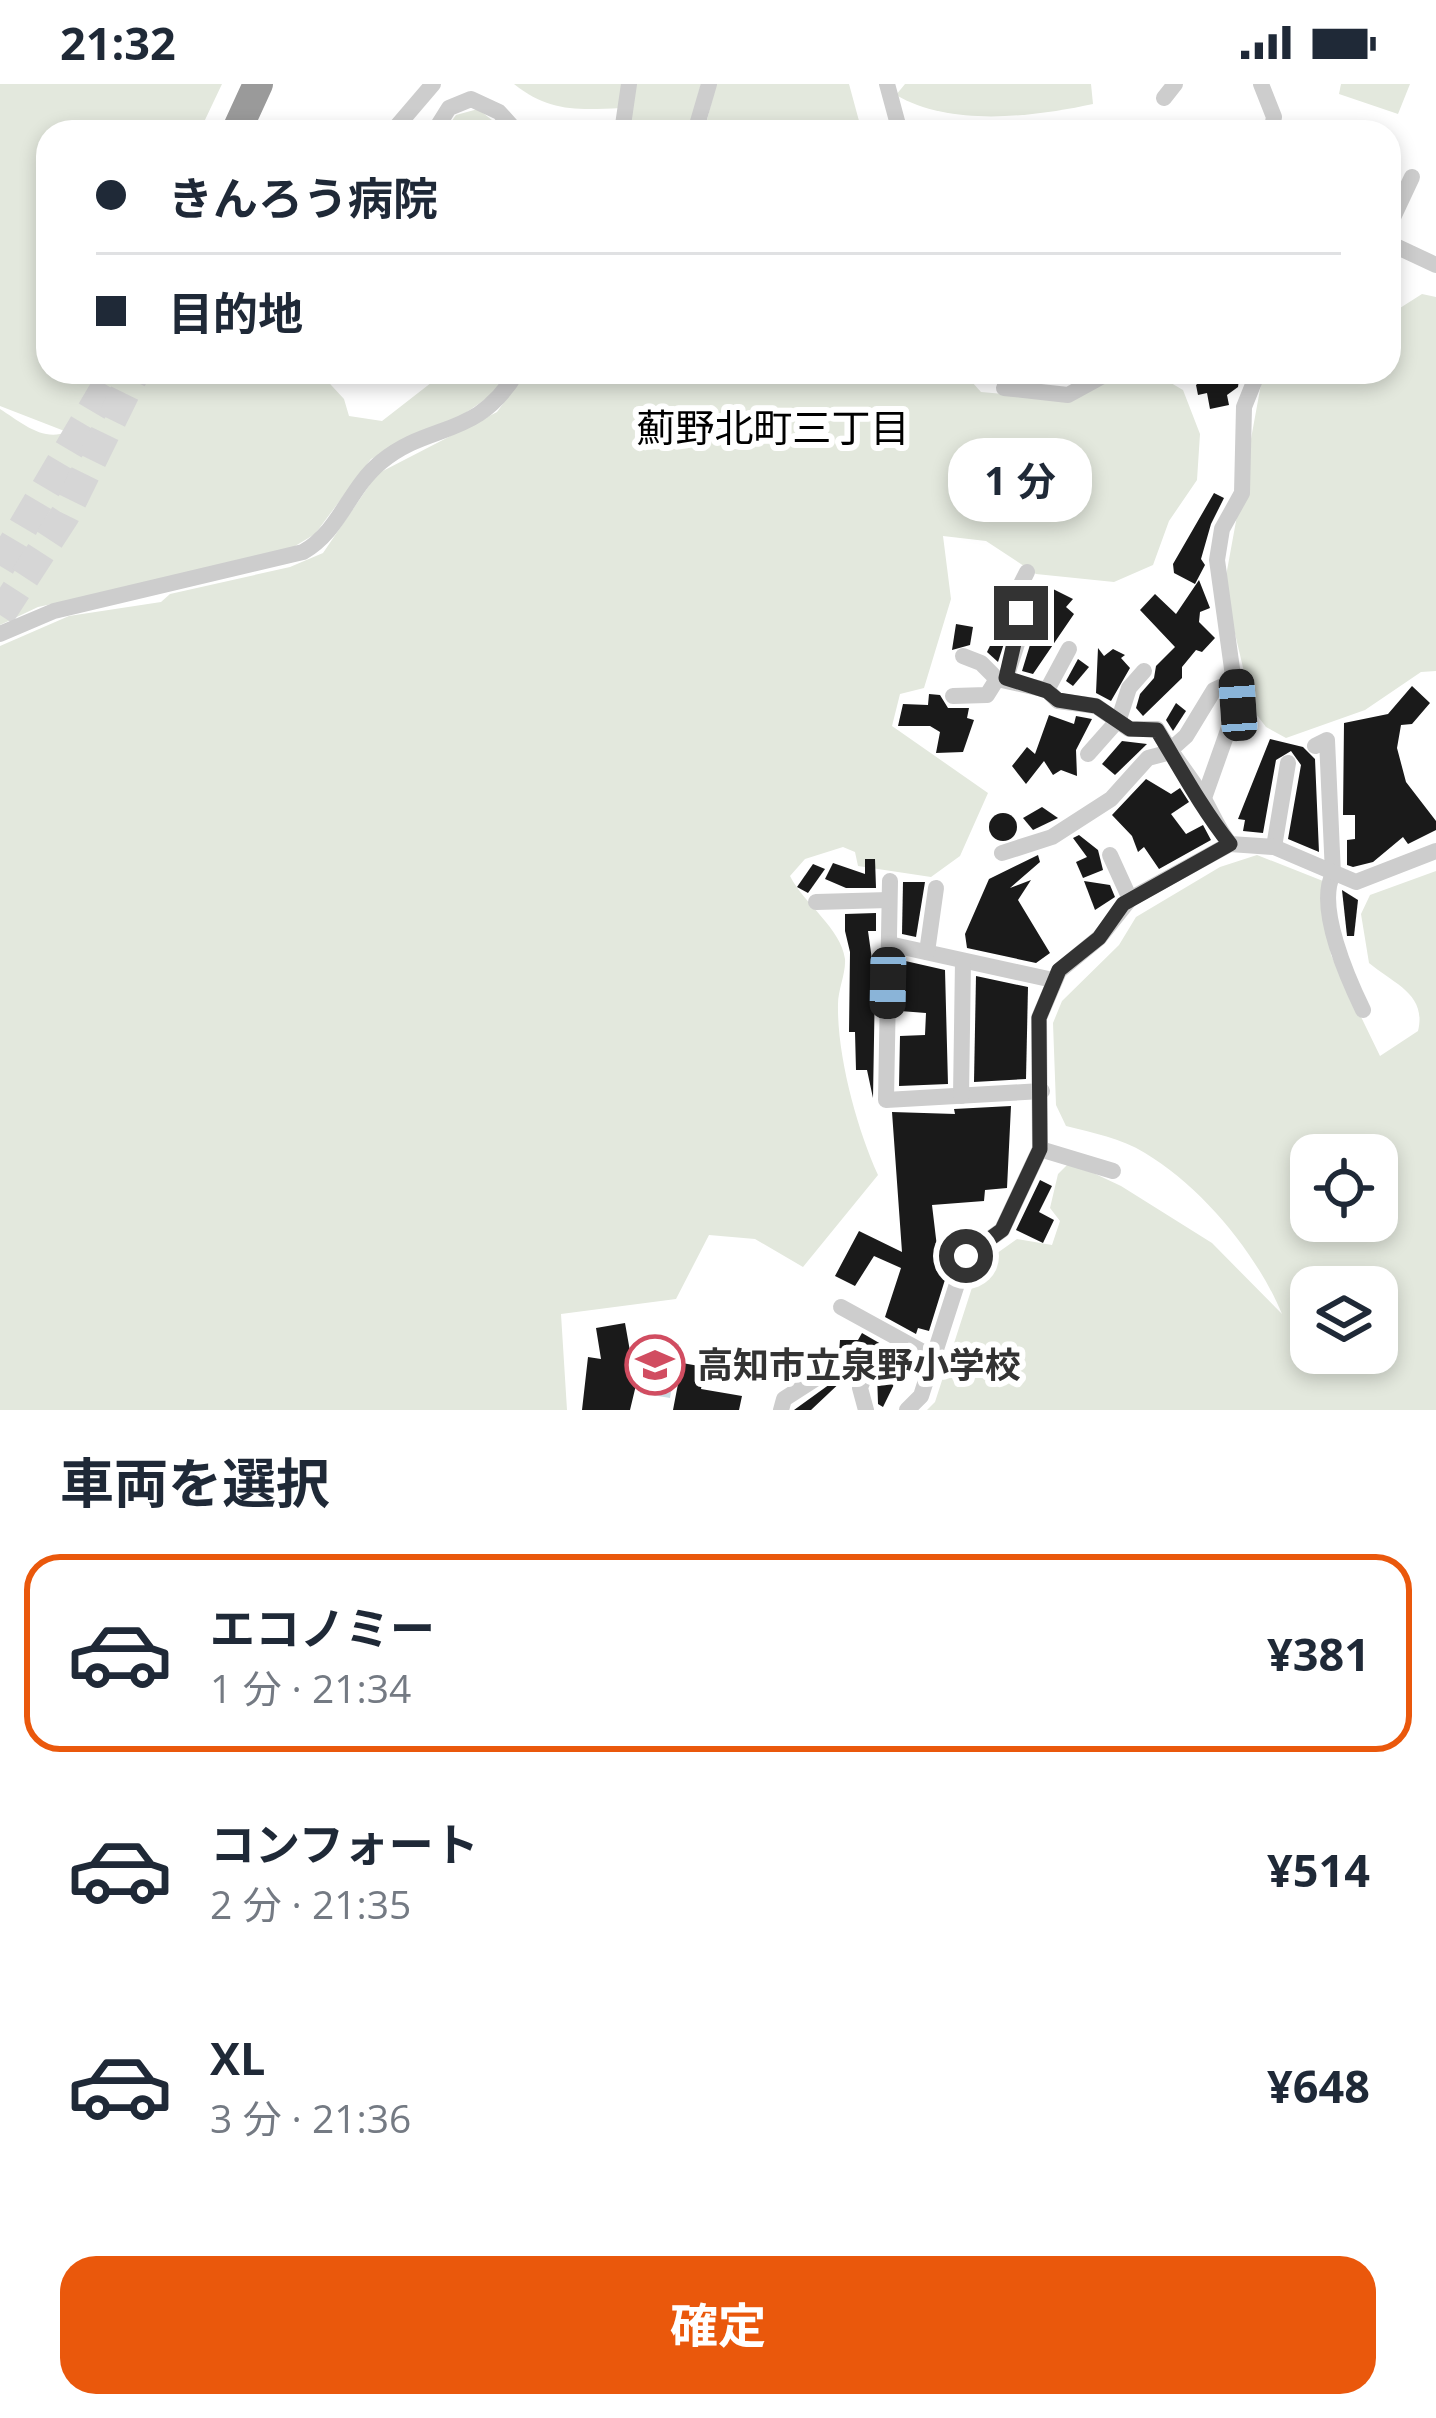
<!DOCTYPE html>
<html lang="ja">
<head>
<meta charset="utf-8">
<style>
  :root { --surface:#fff; --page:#f2f2f3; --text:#1f2937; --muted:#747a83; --line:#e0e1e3; --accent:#ea580c }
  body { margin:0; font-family:"Open Sans","Noto Sans JP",sans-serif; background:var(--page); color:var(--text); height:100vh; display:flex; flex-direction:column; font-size:45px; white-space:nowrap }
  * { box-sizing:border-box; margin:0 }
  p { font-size:39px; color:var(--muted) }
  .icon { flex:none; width:66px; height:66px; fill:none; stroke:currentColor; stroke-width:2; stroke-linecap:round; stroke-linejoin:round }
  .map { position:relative; height:1326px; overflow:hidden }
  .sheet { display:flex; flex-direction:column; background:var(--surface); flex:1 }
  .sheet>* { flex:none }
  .guide { position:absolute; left:36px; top:36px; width:1365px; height:264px; border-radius:36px; box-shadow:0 6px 18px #0003; display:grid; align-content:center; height:264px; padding:0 60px; background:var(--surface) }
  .tools { position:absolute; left:1290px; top:1050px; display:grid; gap:24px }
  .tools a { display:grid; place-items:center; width:108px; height:108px; border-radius:24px; background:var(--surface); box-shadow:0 6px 18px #0003; font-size:60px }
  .end { position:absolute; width:54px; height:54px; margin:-27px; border:15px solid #333; background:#fff; box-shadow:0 0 0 6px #fff }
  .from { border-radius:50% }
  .bubble { position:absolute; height:84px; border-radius:36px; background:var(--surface); box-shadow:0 6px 18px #0003; font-size:39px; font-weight:700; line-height:84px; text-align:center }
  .car { position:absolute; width:36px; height:72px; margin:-36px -18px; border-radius:15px; box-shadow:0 0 9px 3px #0007; background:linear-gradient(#222 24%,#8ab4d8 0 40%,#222 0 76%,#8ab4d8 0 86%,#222 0) }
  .guide b { display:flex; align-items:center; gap:42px; height:114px; font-size:45px }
  .guide b+b { border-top:3px solid var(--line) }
  .guide i { width:30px; height:30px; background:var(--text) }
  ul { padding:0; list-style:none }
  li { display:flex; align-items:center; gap:36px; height:198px; margin:0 24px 18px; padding:0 36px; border:6px solid transparent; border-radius:36px }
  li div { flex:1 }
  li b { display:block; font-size:45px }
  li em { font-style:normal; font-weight:700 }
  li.current { border-color:var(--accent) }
  li>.icon { width:108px; height:108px; stroke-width:1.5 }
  h2 { padding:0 60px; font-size:54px; line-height:144px }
  .primary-button { display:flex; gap:24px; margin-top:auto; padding:24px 60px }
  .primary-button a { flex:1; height:138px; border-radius:36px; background:var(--accent); color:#fff; font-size:48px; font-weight:700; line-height:138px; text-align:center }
  .status { display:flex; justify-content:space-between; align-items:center; height:84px; padding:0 60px; background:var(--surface); direction:ltr }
  .status svg { height:33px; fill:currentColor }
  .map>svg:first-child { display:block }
  .green { fill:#e3e8dd; fill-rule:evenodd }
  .water { fill:#cadde4 }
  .building { fill:#1a1a1a }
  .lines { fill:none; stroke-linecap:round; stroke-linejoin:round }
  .highway-tunnel { stroke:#d6d6d6; stroke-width:30; stroke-dasharray:30 15; stroke-linecap:butt }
  .street { stroke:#cdcdcd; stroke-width:16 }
  .highway { stroke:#9a9a9a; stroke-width:30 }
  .route { stroke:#333; stroke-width:15 }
  .labels { text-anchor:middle; stroke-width:12; stroke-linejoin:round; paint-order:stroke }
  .poi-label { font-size:36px; font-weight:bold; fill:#333; stroke:#fff; text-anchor:start }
  .neighbourhood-label { font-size:39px; fill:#000; stroke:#fff }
</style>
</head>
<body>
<div class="status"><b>21:32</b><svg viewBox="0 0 49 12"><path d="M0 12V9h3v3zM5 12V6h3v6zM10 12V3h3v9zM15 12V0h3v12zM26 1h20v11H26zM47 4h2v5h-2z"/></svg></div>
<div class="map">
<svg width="1436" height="1326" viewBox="0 0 1436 1326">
  <rect width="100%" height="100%" fill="#fff"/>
  <g class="green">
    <path d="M0 0H222L204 38 210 48H48V288H319L344 315 349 332 382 337 445 288H509L493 310 458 334 371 375 315 450 282 470 38 523 0 541V325C21 338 42 358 67 348L0 322Z"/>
    <path d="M514 0H623L621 24C577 26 549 28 514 0Z"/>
    <polygon points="636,0 701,0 688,48 629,48"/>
    <polygon points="716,0 849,0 862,48 704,48"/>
    <path d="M905 0H1091L1093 20C1033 33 950 43 896 11Z"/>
    <polygon points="1341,0 1410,0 1398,30 1339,10"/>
    <polygon points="478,25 507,48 444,48 456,31"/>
    <polygon points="1422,210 1436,213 1436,587 1421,588 1365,626 1286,654 1266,643 1253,626 1224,503 1261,300 1268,288 1389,288 1389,231"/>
    <path d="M526 288H963L981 308 1040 313 1123 288H1152L1183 306 1200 350 1197 396 1169 437 1153 481 1114 498 1036 490 986 457 943 452 951 515 924 604 900 610 892 642 988 709 960 772 931 793 858 782 855 768 843 763 805 775 790 792C804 820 841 844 845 875 846 889 838 906 838 920 837 972 857 1045 878 1091L803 1183 755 1155 709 1151 676 1215 561 1230 567 1326H0V562L69 532 161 518 170 510 290 483 323 469 377 390 497 328Z"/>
    <path d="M1257 771 1323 797 1331 871 1380 972 1418 947C1427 910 1394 900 1369 879L1361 830 1370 811 1436 787V1326H927L935 1318 979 1182 1017 1155 1052 1161 1060 1137 1050 1124 1058 1090 1070 1078 1121 1102 1212 1159 1282 1230C1257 1170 1202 1103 1145 1069 1121 1054 1093 1049 1066 1042L1056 1021 1053 939 1062 917 1119 861 1136 833 1220 783ZM1311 1071H1377V1137H1311ZM1311 1203H1377V1269H1311Z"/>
  </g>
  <polygon class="water" points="649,1255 679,1260 670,1314 640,1309"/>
  <g class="building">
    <polygon points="1240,288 1238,303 1227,311 1229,321 1210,325 1207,309 1198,311 1196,301 1208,290"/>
    <polygon points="1214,409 1224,414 1211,440 1201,475 1205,481 1195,500 1174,489 1173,480"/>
    <polygon points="1199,496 1210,524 1200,528 1199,538 1215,554 1202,568 1196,566 1182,583 1182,594 1143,632 1136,624 1140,610 1154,594 1156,582 1175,563 1140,526 1155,510 1176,530"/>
    <polygon points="1037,497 1073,515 1066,523 1074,530 1033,590 1022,587 1040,528 1028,515"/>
    <polygon points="1002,537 1009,544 998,578 987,568"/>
    <polygon points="956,540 973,543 970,561 952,566"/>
    <polygon points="1098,564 1104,572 1113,565 1125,571 1121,574 1130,584 1111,617 1096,609"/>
    <polygon points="1078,575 1089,583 1073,602 1066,597"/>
    <polygon points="1412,602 1430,619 1412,640 1401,641 1397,664 1406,698 1436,737 1436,746 1408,760 1403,753 1373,778 1353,783 1347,781 1347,756 1355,755 1355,731 1343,731 1344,639 1388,630"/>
    <polygon points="929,610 940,611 948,624 969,624 967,634 974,636 963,668 936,669 940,648 930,642 898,642 903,620 928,621"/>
    <polygon points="1176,619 1186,627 1173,647 1166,636"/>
    <polygon points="1049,631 1074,640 1076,632 1092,635 1076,666 1077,692 1061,686 1053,691 1044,677 1026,700 1012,682 1027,663 1035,670"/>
    <polygon points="1270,655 1303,663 1315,675 1319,768 1288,755 1301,681 1291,667 1276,676 1263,749 1243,747 1245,736 1238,735"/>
    <polygon points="1122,657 1147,660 1115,691 1102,680"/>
    <polygon points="1146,695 1171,710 1180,704 1189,718 1171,730 1186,750 1203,741 1211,756 1159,785 1144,763 1138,768 1132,752 1112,731"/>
    <polygon points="1042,723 1058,734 1033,746 1023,734"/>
    <circle cx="1003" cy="743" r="14"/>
    <polygon points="1079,751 1098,766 1103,786 1083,794 1076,778 1087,773 1073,754"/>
    <polygon points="1038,771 1040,778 1010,804 1031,796 1018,816 1050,869 1036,879 967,864 965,850 989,795"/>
    <polygon points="865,775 875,775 876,804 846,804 825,795 833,779 865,790"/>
    <polygon points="813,780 825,785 808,809 797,803"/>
    <polygon points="1084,797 1110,801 1115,813 1095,826"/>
    <polygon points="903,798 925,798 916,853 902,850"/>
    <polygon points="1342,806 1358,816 1354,852 1347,852"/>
    <polygon points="876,829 876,847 868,847 875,897 873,1014 867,986 856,986 855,948 849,948 850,868 845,847 845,830"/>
    <polygon points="901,876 945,886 948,1000 899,1002 900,952 925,951 926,929 900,927"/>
    <polygon points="976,892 1028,903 1026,995 974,998"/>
    <polygon points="1011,1022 1007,1104 985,1106 984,1117 932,1121 937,1163 953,1170 929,1247 918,1244 916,1250 885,1233 901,1184 874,1172 855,1202 835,1192 859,1147 902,1168 892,1028 955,1030 954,1025"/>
    <polygon points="1040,1096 1052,1102 1039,1128 1054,1136 1043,1159 1016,1146"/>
    <polygon points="625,1239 636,1301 630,1326 582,1326 588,1273 601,1275 596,1244"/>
    <polygon points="862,1249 881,1260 811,1326 794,1326 837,1295 840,1256 858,1256"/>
    <polygon points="882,1260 907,1274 883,1323 878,1320 877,1288 870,1280"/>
    <polygon points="682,1279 705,1283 701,1305 742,1312 739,1326 673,1326"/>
  </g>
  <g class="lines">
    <g class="highway-tunnel">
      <polyline points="0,482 110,296"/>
      <polyline points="0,531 65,431 135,288"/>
    </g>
    <g class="street">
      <polyline points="887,0 900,48"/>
      <polyline points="1261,0 1274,33 1271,48"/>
      <polyline points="1164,14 1175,0"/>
      <polyline points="392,48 433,0"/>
      <polyline points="434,48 449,24 471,15 499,28 517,48"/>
      <polyline points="622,48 629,0"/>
      <polyline points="695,48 709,0"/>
      <polyline points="1389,142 1412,93"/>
      <polyline points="1389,159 1436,181"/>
      <polyline points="1179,288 1196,288"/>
      <polyline points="1004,304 1068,311 1110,288"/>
      <path d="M0 550 54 527 303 468C340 447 349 404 381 378 431 337 476 356 517 288"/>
      <polyline points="963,572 981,579 997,595"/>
      <polyline points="1006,594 1022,544 1014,514 1027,488"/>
      <polyline points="1047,606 1069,565"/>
      <path d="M953 612 987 611 997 595 1047 606 1058 617 1096 622 1129 645H1157C1171 669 1186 687 1201 710 1211 726 1217 744 1230 760"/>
      <path d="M1315 662 1327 656 1333 790C1316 823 1348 895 1363 926"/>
      <polyline points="1088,670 1119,635 1129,604 1144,587"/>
      <polyline points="1204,714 1237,621 1217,476 1222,445 1242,409 1244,323 1258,288"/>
      <polyline points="1274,763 1288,679"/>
      <polyline points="1002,769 1052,753 1111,715 1148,674 1167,669 1186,652 1214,606 1236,596"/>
      <polyline points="1110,771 1130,815"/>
      <polyline points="890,797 886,1016 1042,1007"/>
      <polyline points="816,818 889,816"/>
      <polyline points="889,860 1053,896"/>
      <polyline points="927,868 936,804"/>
      <polyline points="961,1012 963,877"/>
      <polyline points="1040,1065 1113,1087"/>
      <polyline points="841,1223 934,1274"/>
      <polyline points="865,1291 860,1304 866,1326"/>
      <polyline points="781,1326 784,1315 826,1288"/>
      <polyline points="907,1326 921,1312 966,1172 1002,1146 1040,1065 1039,934 1059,887 1099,854 1130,815 1230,760 1274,763 1356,798 1436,767"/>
    </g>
    <polyline class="highway" points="236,48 258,0"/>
  </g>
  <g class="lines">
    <path class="route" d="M966 1172 1002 1146 1040 1065 1039 934 1059 886 1099 854 1123 820 1230 760C1202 725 1180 684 1157 646L1130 645 1096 622 1058 616 1047 607 1006 594 1021 529"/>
  </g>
  <defs>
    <symbol id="school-ring" viewBox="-11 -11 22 22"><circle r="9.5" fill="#fff" stroke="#d14d61" stroke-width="1.5"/><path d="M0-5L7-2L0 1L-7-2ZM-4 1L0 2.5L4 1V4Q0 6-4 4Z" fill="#d14d61"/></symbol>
  </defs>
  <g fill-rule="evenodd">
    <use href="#school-ring" x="622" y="1248" width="66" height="66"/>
  </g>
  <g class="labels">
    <g class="poi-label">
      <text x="697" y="1294">高知市立泉野小学校</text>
    </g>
    <g class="neighbourhood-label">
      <text x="773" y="358">薊野北町三丁目</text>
    </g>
  </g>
</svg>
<div class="tools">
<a><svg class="icon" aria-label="locate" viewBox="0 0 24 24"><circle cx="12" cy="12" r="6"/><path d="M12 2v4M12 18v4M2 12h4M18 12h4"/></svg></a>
<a><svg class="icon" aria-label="layers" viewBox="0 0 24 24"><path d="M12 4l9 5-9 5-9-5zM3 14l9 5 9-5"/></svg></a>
</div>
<i class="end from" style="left:966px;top:1172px"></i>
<i class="end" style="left:1021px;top:529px"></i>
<div class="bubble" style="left:948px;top:354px;width:144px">1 分</div>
<i class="car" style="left:1238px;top:621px;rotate:356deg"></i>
<i class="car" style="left:888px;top:899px;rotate:181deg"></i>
<div class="guide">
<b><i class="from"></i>きんろう病院</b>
<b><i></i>目的地</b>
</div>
</div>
<section class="sheet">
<h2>車両を選択</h2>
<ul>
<li class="current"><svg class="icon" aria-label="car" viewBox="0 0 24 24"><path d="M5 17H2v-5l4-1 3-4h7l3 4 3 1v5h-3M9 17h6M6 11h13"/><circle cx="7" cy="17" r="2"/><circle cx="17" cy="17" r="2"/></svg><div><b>エコノミー</b><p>1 分 · 21:34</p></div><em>¥381</em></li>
<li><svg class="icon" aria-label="car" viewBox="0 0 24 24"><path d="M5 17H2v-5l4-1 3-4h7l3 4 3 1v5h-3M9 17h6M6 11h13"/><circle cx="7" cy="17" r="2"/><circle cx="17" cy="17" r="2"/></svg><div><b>コンフォート</b><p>2 分 · 21:35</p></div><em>¥514</em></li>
<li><svg class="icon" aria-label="car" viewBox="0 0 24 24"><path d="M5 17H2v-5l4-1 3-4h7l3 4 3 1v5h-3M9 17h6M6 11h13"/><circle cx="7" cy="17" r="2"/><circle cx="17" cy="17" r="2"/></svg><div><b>XL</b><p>3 分 · 21:36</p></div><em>¥648</em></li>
</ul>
<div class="primary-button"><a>確定</a></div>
</section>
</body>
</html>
